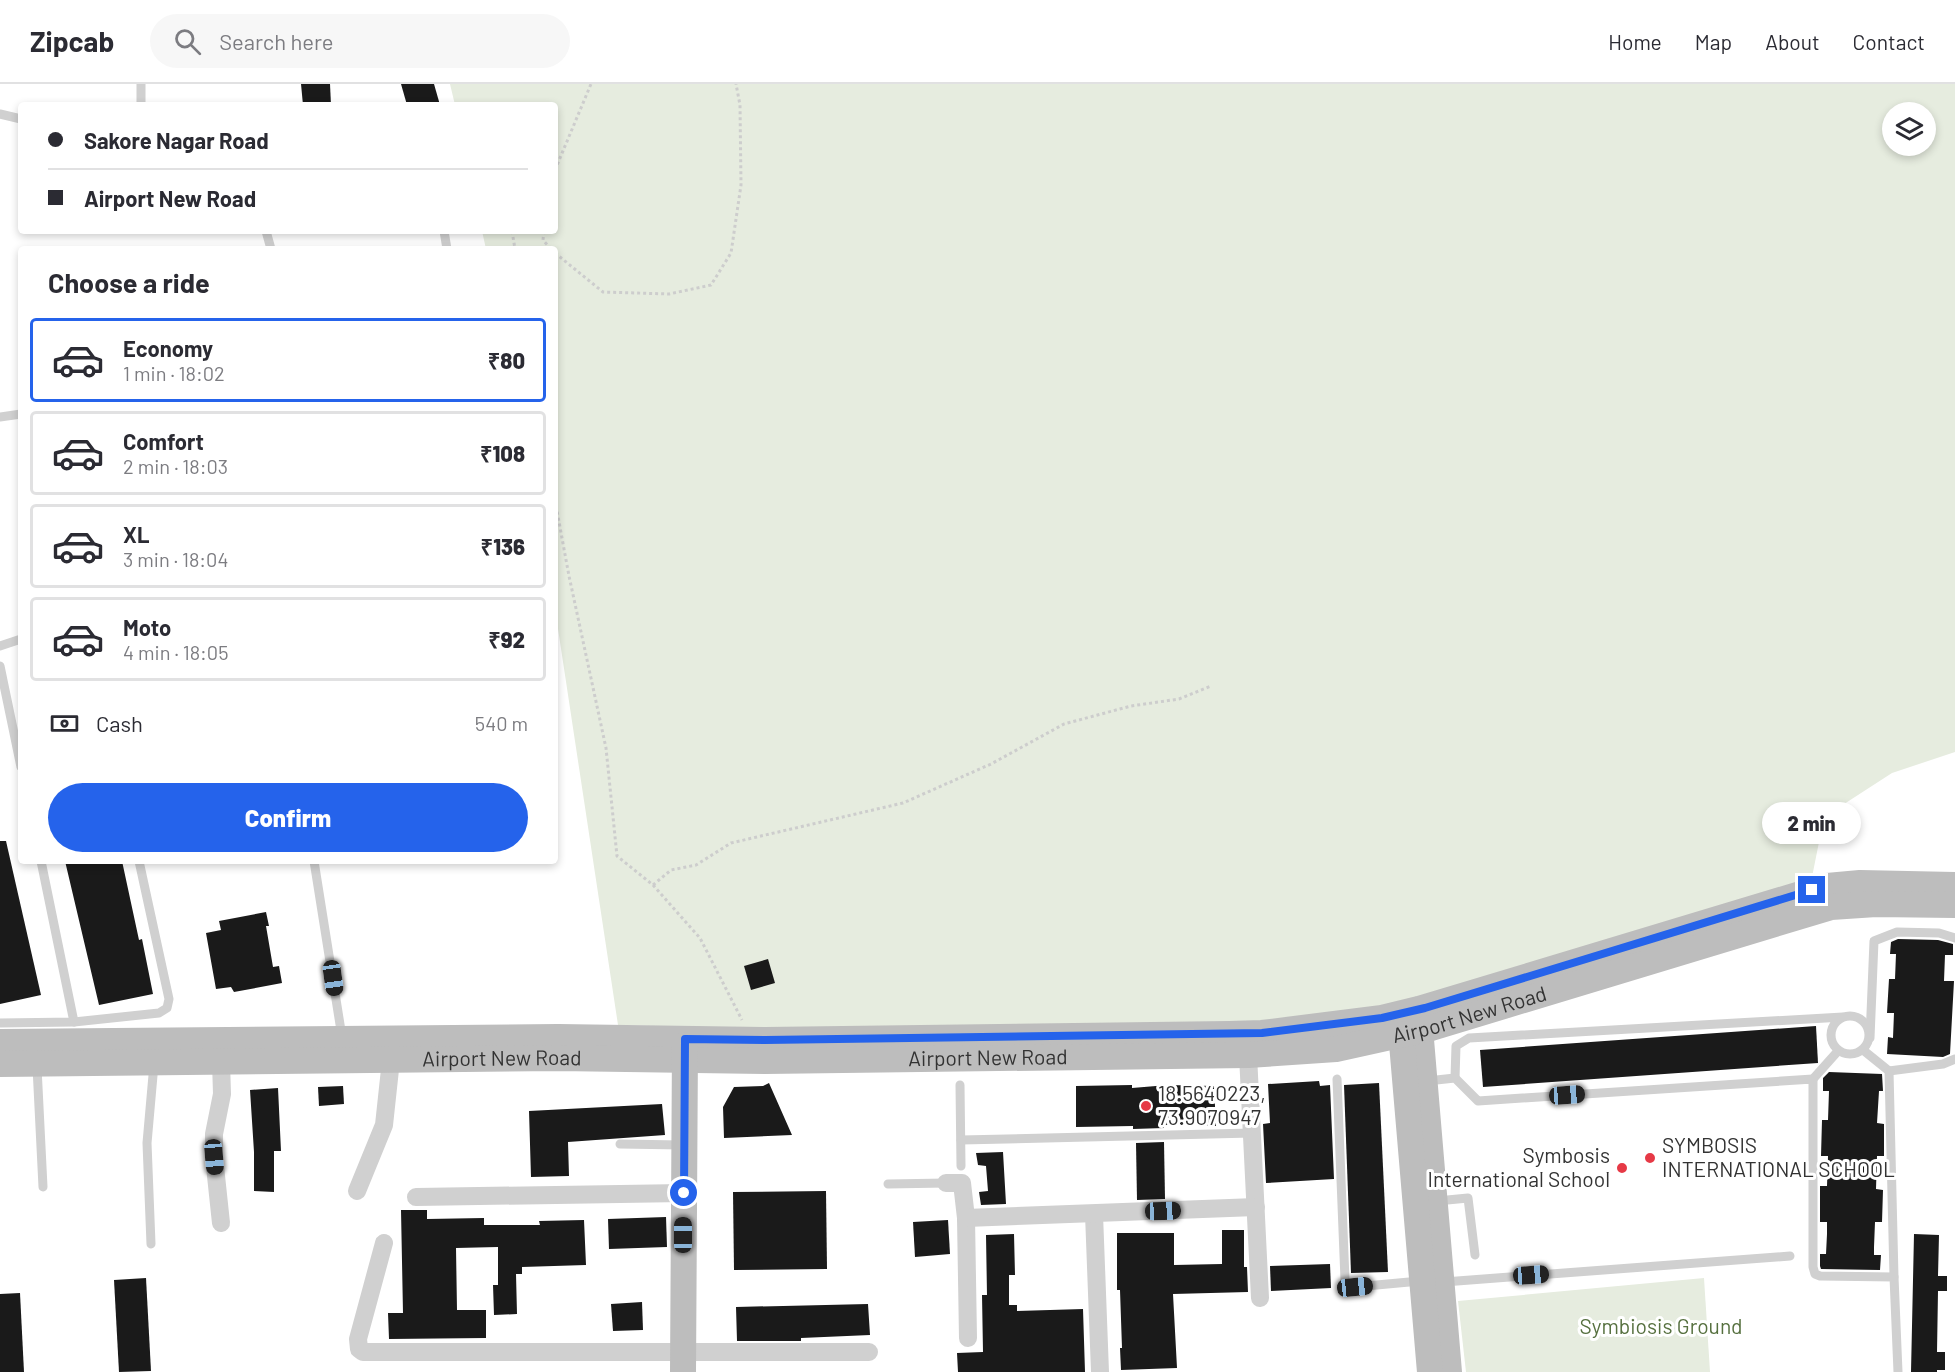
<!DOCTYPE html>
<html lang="en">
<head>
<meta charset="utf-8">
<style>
  :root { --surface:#fff; --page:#f7f7f7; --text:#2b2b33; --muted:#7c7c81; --line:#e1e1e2; --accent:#2563eb }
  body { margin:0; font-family:Barlow,sans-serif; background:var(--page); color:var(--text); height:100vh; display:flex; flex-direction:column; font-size:22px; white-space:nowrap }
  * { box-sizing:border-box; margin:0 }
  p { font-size:20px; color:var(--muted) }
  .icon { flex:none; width:33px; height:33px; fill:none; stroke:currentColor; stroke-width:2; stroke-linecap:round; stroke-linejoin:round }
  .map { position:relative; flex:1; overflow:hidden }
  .panel { position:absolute; left:18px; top:162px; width:540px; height:618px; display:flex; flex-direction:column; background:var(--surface); border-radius:6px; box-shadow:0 3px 9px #0003 }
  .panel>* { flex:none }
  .banner { position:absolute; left:18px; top:18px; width:540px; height:132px; border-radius:6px; box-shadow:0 3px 9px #0003; display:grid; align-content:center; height:132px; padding:0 30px; background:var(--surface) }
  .fabs { position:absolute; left:1882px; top:18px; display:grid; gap:12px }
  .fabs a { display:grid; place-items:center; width:54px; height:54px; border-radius:50%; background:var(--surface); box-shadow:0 3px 9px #0003; font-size:30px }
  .end { position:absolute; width:27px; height:27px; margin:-14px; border:8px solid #2563eb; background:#fff; box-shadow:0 0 0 3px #fff }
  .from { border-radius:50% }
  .bubble { position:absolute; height:42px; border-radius:21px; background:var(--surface); box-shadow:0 3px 9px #0003; font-size:20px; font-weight:800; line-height:42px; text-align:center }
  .car { position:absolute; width:18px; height:36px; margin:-18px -9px; border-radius:8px; box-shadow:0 0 4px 2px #0007; background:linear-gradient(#222 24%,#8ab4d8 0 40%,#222 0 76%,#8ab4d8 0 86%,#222 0) }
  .banner b { display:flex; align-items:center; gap:21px; height:57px; font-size:22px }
  .banner b+b { border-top:2px solid var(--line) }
  .banner i { width:15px; height:15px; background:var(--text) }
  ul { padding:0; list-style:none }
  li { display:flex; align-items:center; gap:18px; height:84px; margin:0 12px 9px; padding:0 18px; border:3px solid var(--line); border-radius:6px }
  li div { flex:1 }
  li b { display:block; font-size:22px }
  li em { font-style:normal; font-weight:800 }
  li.selected { border-color:var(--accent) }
  li>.icon { width:54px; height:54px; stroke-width:1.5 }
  h2 { padding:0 30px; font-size:27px; line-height:72px }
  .pay { display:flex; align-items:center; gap:15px; height:66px; padding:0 30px; font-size:22px }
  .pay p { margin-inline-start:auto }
  .cta { display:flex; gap:12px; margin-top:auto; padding:12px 30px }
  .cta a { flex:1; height:69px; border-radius:36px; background:var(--accent); color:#fff; font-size:24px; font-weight:800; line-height:69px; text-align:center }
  header { display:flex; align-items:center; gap:36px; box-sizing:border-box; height:84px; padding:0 30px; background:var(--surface); border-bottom:2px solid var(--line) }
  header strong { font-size:28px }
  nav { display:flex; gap:33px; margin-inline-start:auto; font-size:21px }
  .search { width:420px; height:54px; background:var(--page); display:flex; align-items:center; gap:15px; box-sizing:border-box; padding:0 21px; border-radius:33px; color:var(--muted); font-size:22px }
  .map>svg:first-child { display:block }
  .green { fill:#e6ecdf; fill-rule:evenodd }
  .building { fill:#1a1a1a }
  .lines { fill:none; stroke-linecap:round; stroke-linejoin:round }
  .path { stroke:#cdcdcd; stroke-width:3; stroke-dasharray:3 3; stroke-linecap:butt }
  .lane { stroke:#d0d0d0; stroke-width:9 }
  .street { stroke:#d0d0d0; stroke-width:18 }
  .secondary { stroke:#bdbdbd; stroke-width:26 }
  .route { stroke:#2563eb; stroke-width:8 }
  .poi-dot { fill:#e63946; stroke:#fff; stroke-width:2 }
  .labels { text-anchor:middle; stroke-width:6; stroke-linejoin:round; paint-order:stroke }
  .street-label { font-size:21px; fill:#333; stroke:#fff }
  .poi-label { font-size:21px; fill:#333; stroke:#fff; text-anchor:start }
  .park-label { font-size:21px; fill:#56703f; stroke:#fff }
</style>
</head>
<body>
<header>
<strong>Zipcab</strong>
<div class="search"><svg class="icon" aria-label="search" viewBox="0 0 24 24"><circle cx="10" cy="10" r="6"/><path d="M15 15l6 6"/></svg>Search here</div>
<nav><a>Home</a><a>Map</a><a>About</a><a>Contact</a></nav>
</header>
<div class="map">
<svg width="1955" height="1288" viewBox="0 0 1955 1288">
  <rect width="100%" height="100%" fill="#fff"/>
  <g class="green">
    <path d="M450 0H1955V668L1892 689 1824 733 1811 798 1378 929 1288 940 759 945 618 941 555 525V165H486L482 147H555V21H455ZM1893 28H1926V62H1893Z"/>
    <polygon points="1704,1194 1710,1288 1466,1288 1458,1217"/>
  </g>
  <g class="building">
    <polygon points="301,0 330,0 331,21 303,21"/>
    <polygon points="401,0 434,0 440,21 407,21"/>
    <polygon points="0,757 6,757 41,911 0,920"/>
    <polygon points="65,777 122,777 139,856 142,855 153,910 99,921"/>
    <polygon points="266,828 269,842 266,842 273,883 279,882 282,899 234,908 231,903 216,905 206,849 221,846 219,837"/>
    <polygon points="1898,855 1938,856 1953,860 1953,871 1945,871 1944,897 1954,897 1950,970 1943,973 1887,970 1888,953 1893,954 1894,929 1887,929 1889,895 1895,895 1896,870 1890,870 1891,858"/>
    <polygon points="768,875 775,899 751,906 744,882"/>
    <polygon points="1816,942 1818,979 1483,1003 1480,966"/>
    <polygon points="1829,988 1882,990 1883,1007 1879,1007 1877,1039 1884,1040 1884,1072 1877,1072 1876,1105 1883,1106 1882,1138 1875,1138 1874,1163 1874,1171 1881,1171 1880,1186 1821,1185 1820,1182 1820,1170 1826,1170 1827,1150 1827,1138 1820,1138 1820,1102 1827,1102 1828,1072 1821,1072 1822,1036 1828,1036 1829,1007 1823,1007 1823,994"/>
    <polygon points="1319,997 1320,1002 1330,1001 1334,1095 1266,1099 1263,1040 1270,1039 1268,1000"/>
    <polygon points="769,999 792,1051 724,1054 723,1023 734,1003 763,1002"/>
    <polygon points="1379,999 1388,1188 1351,1189 1344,1001"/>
    <polygon points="1132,1001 1132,1004 1168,1001 1214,1002 1216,1042 1181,1040 1164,1041 1164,1044 1133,1045 1133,1042 1076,1043 1076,1002"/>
    <polygon points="343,1002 344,1020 319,1022 318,1003"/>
    <polygon points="278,1004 281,1067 274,1067 274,1108 254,1107 254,1068 250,1006"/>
    <polygon points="662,1020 665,1051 568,1058 569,1092 531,1093 529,1027"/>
    <polygon points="1164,1058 1165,1115 1137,1116 1136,1059"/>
    <polygon points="1003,1068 1006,1120 981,1121 979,1108 988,1107 986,1082 978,1081 976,1069"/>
    <polygon points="826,1107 827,1185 734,1186 733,1108"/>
    <polygon points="401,1126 427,1126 427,1135 484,1134 484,1141 540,1141 539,1137 584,1136 586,1181 522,1183 522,1190 516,1190 517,1230 494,1231 493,1201 498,1201 498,1163 456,1164 457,1226 486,1226 486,1254 389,1255 388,1229 403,1229"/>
    <polygon points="666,1133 667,1163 609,1165 608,1135"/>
    <polygon points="948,1136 950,1170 915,1173 913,1138"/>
    <polygon points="1222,1146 1244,1146 1244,1183 1247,1183 1248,1208 1173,1210 1177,1284 1121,1286 1120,1264 1122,1264 1120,1206 1117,1206 1117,1149 1174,1149 1174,1181 1222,1180"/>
    <polygon points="1014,1150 1015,1191 1009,1191 1009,1221 1017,1221 1017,1227 1083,1225 1085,1288 958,1288 957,1269 983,1268 982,1211 987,1211 986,1151"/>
    <polygon points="1914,1150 1939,1151 1938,1192 1947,1192 1947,1207 1938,1207 1937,1268 1945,1268 1945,1286 1937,1286 1937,1288 1911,1288"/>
    <polygon points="1330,1180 1331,1204 1271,1207 1270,1182"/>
    <polygon points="146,1194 151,1287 119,1288 114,1196"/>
    <polygon points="20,1209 24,1288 0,1288 0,1210"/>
    <polygon points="642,1218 643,1246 613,1247 611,1220"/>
    <polygon points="868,1220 870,1251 801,1254 801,1257 737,1257 736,1223"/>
  </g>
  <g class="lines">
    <g class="path">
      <polyline points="555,86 591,0"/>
      <polyline points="512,147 515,165"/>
      <polyline points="544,147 543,156 551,165"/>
      <polyline points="555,169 603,208 669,210 711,201 731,169 741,101 740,21 736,0"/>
      <polyline points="555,416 569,492 606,664 617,772 653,801 700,854 742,936"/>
      <polyline points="653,801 671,786 696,781 731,759 903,719 991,680 1064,640 1131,622 1179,615 1211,602"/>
    </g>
    <g class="lane">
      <polyline points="141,0 141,21"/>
      <polyline points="0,30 21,35"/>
      <polyline points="266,147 271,165"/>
      <polyline points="444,147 447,165"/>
      <polyline points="0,333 21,330"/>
      <polyline points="0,562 21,555"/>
      <polyline points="0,582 21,683"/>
      <polyline points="41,777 74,938"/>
      <polyline points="314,777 342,953"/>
      <circle cx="1850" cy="951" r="19"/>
      <polyline points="0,939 74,938 159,929 167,924 169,915 139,777"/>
      <polyline points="1870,954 1874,857 1897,848 1939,849 1955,854"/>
      <polyline points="1863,966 1889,987 1894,1193"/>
      <polyline points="37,983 43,1103"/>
      <polyline points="1889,987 1943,980 1955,975"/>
      <polyline points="1455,994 1456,962 1469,954 1843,933"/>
      <polyline points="1337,995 1345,1196 1348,1202 1355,1203 1420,1197"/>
      <polyline points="1813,995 1838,967"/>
      <polyline points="1427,997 1455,994 1478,1017 1813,995 1813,1183 1815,1190 1820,1192 1894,1193 1898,1288"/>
      <polyline points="960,1001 961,1082"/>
      <polyline points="961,1056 1252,1049"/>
      <polyline points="620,1060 682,1061"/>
      <polyline points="888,1100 946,1099"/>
      <polyline points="1437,1117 1468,1114 1475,1171"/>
      <polyline points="151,1160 147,1059 154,980"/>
      <polyline points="1444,1198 1790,1172"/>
    </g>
    <g class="street">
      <polyline points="1248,971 1260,1214"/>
      <polyline points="946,1099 962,1099 966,1134 968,1254"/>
      <polyline points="357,1107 384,1041 391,976"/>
      <polyline points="416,1113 684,1109"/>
      <polyline points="1094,1130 1100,1288"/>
      <polyline points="966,1134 1256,1123"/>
      <polyline points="221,1139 214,1073 214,1050 222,1010 221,978"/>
      <polyline points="384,1159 358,1255 359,1265 363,1268 869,1268"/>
    </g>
    <g class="secondary">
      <polyline points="1419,932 1449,1288"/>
      <polyline points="1400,936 1430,1288"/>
      <polyline points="0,958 558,953 765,956 1229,950 1262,949 1382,934 1419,925 1827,802 1860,799 1955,801"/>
      <path id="s1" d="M0 980 558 974 765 977 1248 971 1336 965 1431 944 1831 823 1876 820 1955 821"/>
      <polyline points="683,1288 685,961"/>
    </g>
  </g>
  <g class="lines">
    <polyline class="route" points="684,1109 685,955 765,956 1262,949 1382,934 1425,924 1812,806"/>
  </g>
  <g class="poi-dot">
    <circle cx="1146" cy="1022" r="6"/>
    <circle cx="1650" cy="1074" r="6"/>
    <circle cx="1622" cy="1084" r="6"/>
  </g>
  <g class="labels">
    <g class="street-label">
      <text dy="7" stroke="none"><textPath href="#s1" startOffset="1474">Airport New Road</textPath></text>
      <text dy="7" stroke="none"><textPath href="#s1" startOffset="988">Airport New Road</textPath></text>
      <text dy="7" stroke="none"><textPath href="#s1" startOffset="502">Airport New Road</textPath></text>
    </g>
    <g class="poi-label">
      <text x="1158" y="1017">18.5640223,<tspan x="1158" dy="24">73.9070947</tspan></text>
      <text x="1662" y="1069">SYMBOSIS<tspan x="1662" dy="24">INTERNATIONAL SCHOOL</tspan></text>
      <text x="1610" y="1079" text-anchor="end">Symbosis<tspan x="1610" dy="24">International School</tspan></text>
    </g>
    <g class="park-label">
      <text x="1661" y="1250">Symbiosis Ground</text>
    </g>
  </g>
</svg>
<div class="fabs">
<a><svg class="icon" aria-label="layers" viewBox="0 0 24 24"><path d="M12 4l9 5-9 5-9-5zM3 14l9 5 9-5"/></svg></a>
</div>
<i class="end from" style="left:684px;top:1109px"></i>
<i class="end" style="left:1812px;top:806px"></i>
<div class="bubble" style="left:1762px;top:718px;width:99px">2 min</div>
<i class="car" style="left:333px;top:894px;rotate:172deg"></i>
<i class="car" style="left:1567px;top:1011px;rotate:86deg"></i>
<i class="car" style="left:214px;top:1073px;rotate:175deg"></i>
<i class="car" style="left:1163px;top:1127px;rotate:88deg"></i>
<i class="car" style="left:683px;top:1151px;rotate:0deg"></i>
<i class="car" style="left:1531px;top:1191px;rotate:86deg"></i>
<i class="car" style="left:1355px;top:1203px;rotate:84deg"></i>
<div class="banner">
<b><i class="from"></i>Sakore Nagar Road</b>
<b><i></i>Airport New Road</b>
</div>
<section class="panel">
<h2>Choose a ride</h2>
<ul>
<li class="selected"><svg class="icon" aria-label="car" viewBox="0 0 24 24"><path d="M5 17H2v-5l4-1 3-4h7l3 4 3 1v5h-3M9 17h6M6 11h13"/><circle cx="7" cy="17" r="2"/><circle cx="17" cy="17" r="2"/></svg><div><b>Economy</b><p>1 min · 18:02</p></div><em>₹80</em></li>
<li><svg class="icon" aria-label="car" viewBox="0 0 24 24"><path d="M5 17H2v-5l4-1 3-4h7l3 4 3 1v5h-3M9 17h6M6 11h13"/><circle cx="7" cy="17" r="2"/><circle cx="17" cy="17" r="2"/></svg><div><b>Comfort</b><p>2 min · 18:03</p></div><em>₹108</em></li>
<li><svg class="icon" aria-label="car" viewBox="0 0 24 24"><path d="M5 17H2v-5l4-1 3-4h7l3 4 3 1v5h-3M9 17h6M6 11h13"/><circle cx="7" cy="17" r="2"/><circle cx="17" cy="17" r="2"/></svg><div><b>XL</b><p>3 min · 18:04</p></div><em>₹136</em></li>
<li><svg class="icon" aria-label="car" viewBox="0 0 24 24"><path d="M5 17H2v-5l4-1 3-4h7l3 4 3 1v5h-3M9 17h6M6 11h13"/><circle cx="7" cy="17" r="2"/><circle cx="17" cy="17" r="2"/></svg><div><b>Moto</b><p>4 min · 18:05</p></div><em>₹92</em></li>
</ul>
<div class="pay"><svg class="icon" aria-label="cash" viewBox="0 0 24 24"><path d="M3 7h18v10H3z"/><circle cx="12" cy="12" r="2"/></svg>Cash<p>540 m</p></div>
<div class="cta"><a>Confirm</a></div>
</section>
</div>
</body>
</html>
